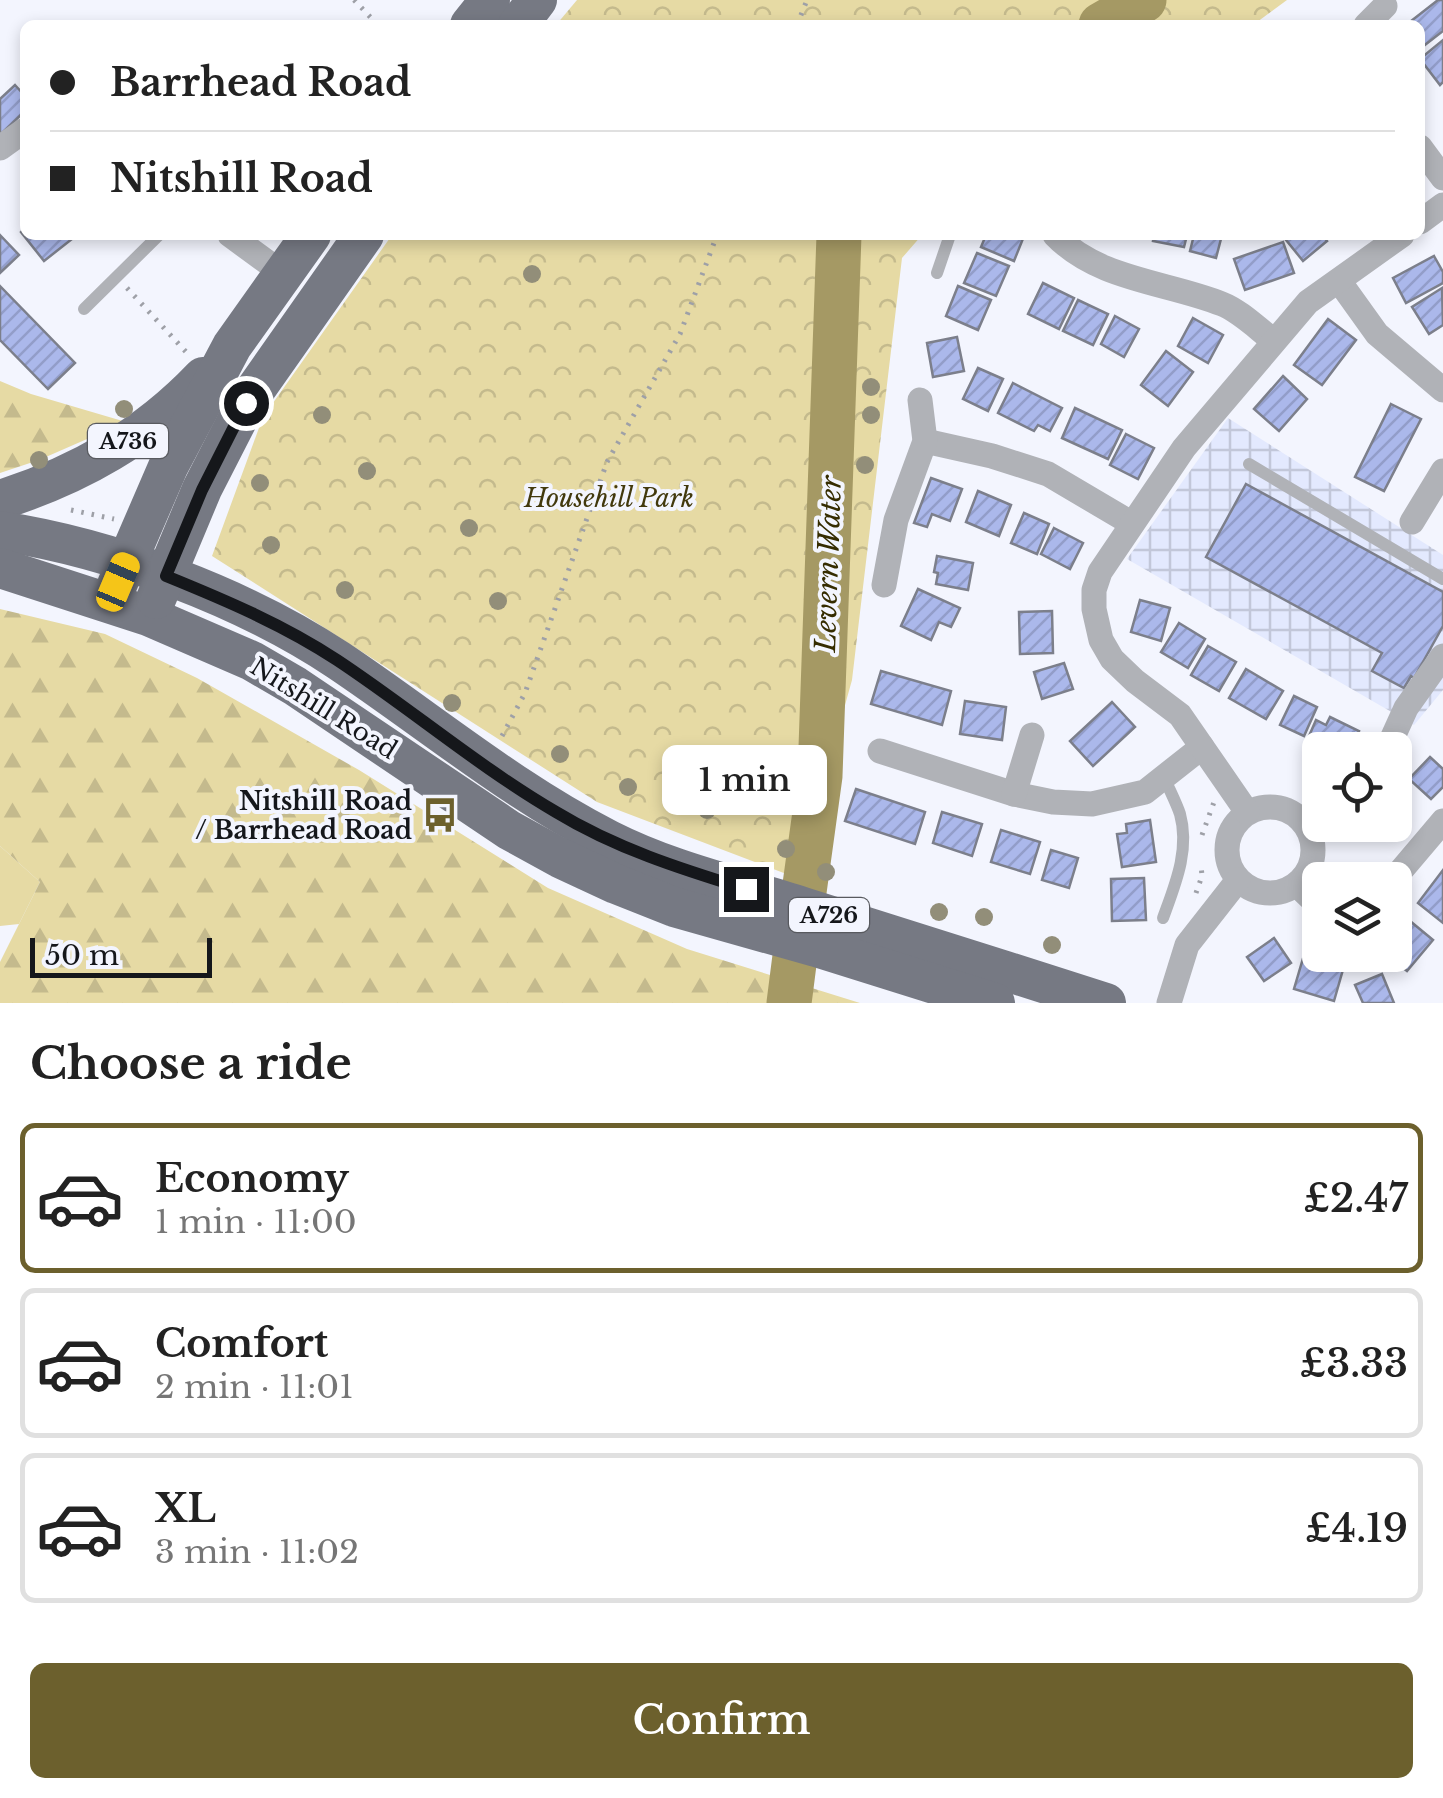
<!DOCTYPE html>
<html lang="en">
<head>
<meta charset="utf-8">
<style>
  :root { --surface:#fff; --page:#f6f6f6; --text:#222; --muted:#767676; --line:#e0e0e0; --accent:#6c602d }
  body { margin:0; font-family:"Libre Baskerville",serif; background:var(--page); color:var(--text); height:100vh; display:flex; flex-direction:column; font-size:38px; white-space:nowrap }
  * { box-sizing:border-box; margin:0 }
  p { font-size:32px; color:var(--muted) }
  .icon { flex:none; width:55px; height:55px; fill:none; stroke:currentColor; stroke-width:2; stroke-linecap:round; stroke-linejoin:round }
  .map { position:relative; height:1003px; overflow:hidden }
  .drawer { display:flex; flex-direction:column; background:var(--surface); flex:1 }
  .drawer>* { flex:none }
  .hud { position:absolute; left:20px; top:20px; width:1405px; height:220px; border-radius:15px; box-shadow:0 5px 15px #0003; display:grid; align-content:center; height:220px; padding:0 30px; background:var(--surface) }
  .fabs { position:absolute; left:1302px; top:732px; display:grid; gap:20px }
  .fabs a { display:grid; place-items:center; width:110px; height:110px; border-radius:15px; background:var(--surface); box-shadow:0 5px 15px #0003; font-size:50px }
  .scale { position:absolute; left:30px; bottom:25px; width:182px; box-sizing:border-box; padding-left:10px; border:5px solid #15171b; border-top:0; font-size:28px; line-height:35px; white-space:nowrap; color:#15171b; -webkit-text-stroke:8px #f3f5fe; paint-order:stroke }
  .end { position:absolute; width:45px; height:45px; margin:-22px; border:12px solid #15171b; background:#fff; box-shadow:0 0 0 5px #fff }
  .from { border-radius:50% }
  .bubble { position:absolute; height:70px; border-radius:15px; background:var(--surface); box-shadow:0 5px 15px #0003; font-size:32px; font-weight:600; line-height:70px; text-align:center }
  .car { position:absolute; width:30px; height:60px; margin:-30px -15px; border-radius:12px; box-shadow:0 0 8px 2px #0007; background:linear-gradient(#f5c518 24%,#345 0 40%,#f5c518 0 76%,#345 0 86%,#f5c518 0) }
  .hud b { display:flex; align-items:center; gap:35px; height:95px; font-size:38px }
  .hud b+b { border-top:2px solid var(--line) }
  .hud i { width:25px; height:25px; background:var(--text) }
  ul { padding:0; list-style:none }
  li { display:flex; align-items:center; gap:30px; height:150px; margin:0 20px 15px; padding:0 10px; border:5px solid var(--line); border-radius:15px }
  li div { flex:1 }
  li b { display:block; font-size:38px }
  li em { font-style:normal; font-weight:600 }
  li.active { border-color:var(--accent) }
  li>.icon { width:90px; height:90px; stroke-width:1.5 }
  h2 { padding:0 30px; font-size:45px; line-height:120px }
  .cta { display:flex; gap:20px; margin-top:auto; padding:20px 30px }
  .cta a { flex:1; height:115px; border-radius:15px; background:var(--accent); color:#fff; font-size:40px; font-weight:600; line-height:115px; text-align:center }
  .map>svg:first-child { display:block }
  .industrial { fill:url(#industrial-grid) }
  .grass { fill:#e6daa4 }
  .forest { fill:url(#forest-firs) }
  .park { fill:url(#park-crowns) }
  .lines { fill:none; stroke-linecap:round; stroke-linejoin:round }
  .river { stroke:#a59964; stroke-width:45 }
  .building { fill:url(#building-hatch); stroke:#7c7f8b; stroke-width:2.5 }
  .path { stroke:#9ea0a7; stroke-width:5; stroke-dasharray:2.5 8; stroke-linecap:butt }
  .service { stroke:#b0b2b7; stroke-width:12 }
  .minor { stroke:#b0b2b7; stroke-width:25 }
  .primary { stroke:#767983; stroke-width:40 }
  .tree { fill:#928e79 }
  .route { stroke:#15171b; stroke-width:12 }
  .labels { text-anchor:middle; stroke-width:8; stroke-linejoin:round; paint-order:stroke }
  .shield { fill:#f3f5fe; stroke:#585a5f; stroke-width:2.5 }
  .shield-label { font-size:22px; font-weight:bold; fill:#15171b }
  .park-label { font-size:25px; font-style:italic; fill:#42390d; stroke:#f3f5fe }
  .street-label { font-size:25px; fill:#15171b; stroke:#f3f5fe }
  .poi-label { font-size:25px; font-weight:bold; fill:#15171b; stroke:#f3f5fe; text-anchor:end }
  .water-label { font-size:28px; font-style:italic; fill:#352c00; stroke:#f3f5fe }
</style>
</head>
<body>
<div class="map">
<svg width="1443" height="1003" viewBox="0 0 1443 1003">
  <defs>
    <pattern id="industrial-grid" width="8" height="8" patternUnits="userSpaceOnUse" patternTransform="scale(2.5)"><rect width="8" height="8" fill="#e3e9fe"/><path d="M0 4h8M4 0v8" fill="none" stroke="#c2c7d9"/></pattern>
    <pattern id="forest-firs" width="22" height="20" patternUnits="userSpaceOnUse" patternTransform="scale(2.5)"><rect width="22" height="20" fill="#e6daa4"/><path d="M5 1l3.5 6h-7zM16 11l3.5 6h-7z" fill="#c4ba8d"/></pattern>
    <pattern id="park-crowns" width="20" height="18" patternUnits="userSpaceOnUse" patternTransform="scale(2.5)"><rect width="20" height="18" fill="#e6daa4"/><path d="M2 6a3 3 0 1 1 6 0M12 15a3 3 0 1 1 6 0" fill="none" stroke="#c4ba8d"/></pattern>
    <pattern id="building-hatch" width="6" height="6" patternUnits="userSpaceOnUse" patternTransform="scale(2.5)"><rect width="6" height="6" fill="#abb8eb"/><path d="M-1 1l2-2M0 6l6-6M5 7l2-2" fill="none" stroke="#929dc9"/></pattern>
  </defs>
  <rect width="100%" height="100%" fill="#f3f5fe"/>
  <polygon class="industrial" points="1228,418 1443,555 1443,690 1414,725 1127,559"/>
  <polygon class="grass" points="0,846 40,882 19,924 0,926"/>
  <g class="forest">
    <polygon points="0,381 31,394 126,422 39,460 0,473"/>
    <polygon points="0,609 105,634 197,678 359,770 548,888 687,949 860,1003 0,1003 0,962 40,882 0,846"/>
  </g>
  <g class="park">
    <polygon points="577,0 1287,0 1253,25 556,25"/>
    <polygon points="392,235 922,235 902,258 852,680 797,878 597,802 212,556 263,417"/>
  </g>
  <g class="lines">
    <g class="river">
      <polyline points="1101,25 1144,0"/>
      <polyline points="804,892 820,776 839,235"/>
      <polyline points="789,1003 795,956"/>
    </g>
  </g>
  <g class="building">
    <polygon points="1438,0 1443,0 1443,31 1421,48 1420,25 1406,25"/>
    <polygon points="1443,40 1443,82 1440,85 1420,59"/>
    <polygon points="15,85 25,96 25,111 0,135 0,99"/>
    <polygon points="25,228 25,235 77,235 44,261 21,232"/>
    <polygon points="0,235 19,255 0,273"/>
    <polygon points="986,235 1022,235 1024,236 1014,261 981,247"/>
    <polygon points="1154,235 1187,235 1184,247 1153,241"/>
    <polygon points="1194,235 1222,235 1216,258 1190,251"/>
    <polygon points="1282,235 1322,235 1327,241 1303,261"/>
    <polygon points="1283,242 1294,273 1245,290 1234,259"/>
    <polygon points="977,253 1009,266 996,296 964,283"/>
    <polygon points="1434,256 1443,272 1443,283 1406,303 1393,278"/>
    <polygon points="1043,283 1074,298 1059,329 1028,314"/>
    <polygon points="0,286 75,363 48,389 0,340"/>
    <polygon points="958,286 991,300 978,330 946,316"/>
    <polygon points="1442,288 1443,325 1429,334 1412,307"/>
    <polygon points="1078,300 1108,314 1093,345 1063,331"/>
    <polygon points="1115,316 1139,329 1124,357 1101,344"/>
    <polygon points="1193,318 1223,335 1208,363 1178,346"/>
    <polygon points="1328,319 1356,340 1322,385 1294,365"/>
    <polygon points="957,337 964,371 933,377 927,343"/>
    <polygon points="1166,351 1193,372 1168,406 1141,385"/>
    <polygon points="978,368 1003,379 988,411 963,399"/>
    <polygon points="1283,376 1307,399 1279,431 1254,409"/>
    <polygon points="1013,383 1062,408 1050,431 1038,425 1034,431 998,413"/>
    <polygon points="1391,404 1421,419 1384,491 1355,477"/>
    <polygon points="1075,408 1122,430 1108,459 1062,438"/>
    <polygon points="1126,434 1154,448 1138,479 1110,465"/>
    <polygon points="931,478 962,489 950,521 932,514 927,527 914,523"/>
    <polygon points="1246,484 1443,592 1443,626 1414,678 1411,676 1404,688 1372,671 1382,653 1206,557"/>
    <polygon points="978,491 1011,505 999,536 966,522"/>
    <polygon points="1024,513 1049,524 1037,554 1011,543"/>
    <polygon points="1054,528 1083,543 1070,569 1041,554"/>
    <polygon points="937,556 973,563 968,590 936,584 938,573 934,572"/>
    <polygon points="918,589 960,608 951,627 939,622 931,640 901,626"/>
    <polygon points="1140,600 1170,608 1161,641 1131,632"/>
    <polygon points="1052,611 1053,653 1020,654 1019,612"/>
    <polygon points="1179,623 1205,639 1188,668 1161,652"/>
    <polygon points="1208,646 1236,662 1219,691 1191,675"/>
    <polygon points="1064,663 1073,689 1042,699 1034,672"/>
    <polygon points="1246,669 1283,691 1266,719 1229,698"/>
    <polygon points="881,671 951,691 942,725 871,704"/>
    <polygon points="1294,696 1317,707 1304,736 1280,725"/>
    <polygon points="965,701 1006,707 1002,740 960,734"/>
    <polygon points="1112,702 1135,727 1093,766 1070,741"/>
    <polygon points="1330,717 1359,731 1350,750 1320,750 1306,743 1316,720 1326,725"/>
    <polygon points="1430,757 1443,769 1443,787 1431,799 1409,779"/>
    <polygon points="856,789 925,812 915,844 845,821"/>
    <polygon points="942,812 982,824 972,856 933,843"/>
    <polygon points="1150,820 1156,862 1122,867 1117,834 1127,833 1126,824"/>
    <polygon points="1001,830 1040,842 1030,874 991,862"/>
    <polygon points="1051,850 1078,858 1069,888 1042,880"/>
    <polygon points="1443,870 1443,923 1418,903"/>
    <polygon points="1144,878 1146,920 1112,921 1111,879"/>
    <polygon points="1404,916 1433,940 1407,971 1387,955 1395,955 1395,928"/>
    <polygon points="1274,938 1291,963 1264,981 1247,957"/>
    <polygon points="1304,955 1344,966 1334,1001 1294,989"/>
    <polygon points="1382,974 1394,1003 1363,1003 1355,985"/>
  </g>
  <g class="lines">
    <g class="path">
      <polyline points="354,0 378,25"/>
      <polyline points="797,25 807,0"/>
      <polyline points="127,288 187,353"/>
      <polyline points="71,510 114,519"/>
      <polyline points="502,736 525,693 607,462 680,334 717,235"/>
      <polyline points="1202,835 1214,802"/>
      <polyline points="1196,893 1202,876 1201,865"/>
    </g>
    <g class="service">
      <polyline points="937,273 950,235"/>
      <polyline points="84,309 159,235"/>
      <polyline points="1249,464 1443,579"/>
      <path d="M1163 918C1175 885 1190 850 1180 814 1176 802 1169 789 1164 777"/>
    </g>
    <g class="minor">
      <polyline points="1366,25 1385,6"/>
      <polyline points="1420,147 1443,178"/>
      <polyline points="0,148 25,130"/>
      <polyline points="1420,222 1443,205"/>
      <polyline points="230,235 282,273"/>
      <path d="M1055 235C1098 280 1167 282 1222 304 1240 311 1258 329 1274 341"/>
      <polyline points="1339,281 1377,334 1443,390"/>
      <polyline points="925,441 992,456 1048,474 1131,523"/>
      <polyline points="1412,522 1443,471"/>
      <polyline points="884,585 896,520 925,441 920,400"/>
      <polyline points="1387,750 1406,708 1443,656"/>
      <polyline points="880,751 1014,794 1053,802 1092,804 1145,792 1202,747"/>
      <polyline points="1014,794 1032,735"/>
      <circle cx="1270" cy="850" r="43"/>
      <polyline points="1247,812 1180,715 1135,681 1112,659 1101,640 1094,609 1094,590 1100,572 1184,448 1308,302 1402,235"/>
      <polyline points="1393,880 1443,821"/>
      <polyline points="1297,885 1320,907"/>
      <polyline points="1169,1003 1187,945 1238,880"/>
    </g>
    <g class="primary">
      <polyline points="470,25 490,0"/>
      <polyline points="518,25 537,0"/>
      <path d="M0 500C79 475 146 437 203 377"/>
      <path d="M0 531C112 548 243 597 338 660 429 721 511 790 609 840 670 871 738 886 803 907 904 938 1005 971 1106 1003"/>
      <polyline points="0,568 148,616 252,661 295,686 509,830 560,858 616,884 674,907 816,947 995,1003"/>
      <polyline points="117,585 168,467 232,346 311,235"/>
      <polyline points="156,599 202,489 246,403 364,235"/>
    </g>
  </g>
  <g class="tree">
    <circle cx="532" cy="274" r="9"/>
    <circle cx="871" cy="387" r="9"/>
    <circle cx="124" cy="409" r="9"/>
    <circle cx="322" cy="415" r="9"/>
    <circle cx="871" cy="415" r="9"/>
    <circle cx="39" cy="460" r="9"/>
    <circle cx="865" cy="465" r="9"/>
    <circle cx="367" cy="471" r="9"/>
    <circle cx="260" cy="483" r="9"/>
    <circle cx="469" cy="528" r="9"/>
    <circle cx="271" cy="545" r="9"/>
    <circle cx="345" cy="590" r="9"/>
    <circle cx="498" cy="601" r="9"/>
    <circle cx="452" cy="703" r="9"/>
    <circle cx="560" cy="754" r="9"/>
    <circle cx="628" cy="787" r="9"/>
    <circle cx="707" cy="810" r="9"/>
    <circle cx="786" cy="849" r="9"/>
    <circle cx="826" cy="872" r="9"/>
    <circle cx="939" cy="912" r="9"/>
    <circle cx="984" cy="917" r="9"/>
    <circle cx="1052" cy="945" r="9"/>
  </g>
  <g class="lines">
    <path class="route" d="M246 403 202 490 166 576C225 600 284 625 337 660 411 709 479 767 556 812 615 848 681 869 746 889"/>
  </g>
  <defs>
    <symbol id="bus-bare" viewBox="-9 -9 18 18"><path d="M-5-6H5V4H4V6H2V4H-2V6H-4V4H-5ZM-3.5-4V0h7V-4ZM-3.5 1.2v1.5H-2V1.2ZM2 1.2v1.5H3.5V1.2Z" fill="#6c602d" stroke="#f3f5fe" stroke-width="2.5" paint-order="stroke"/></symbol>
  </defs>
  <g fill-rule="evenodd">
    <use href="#bus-bare" x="415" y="790" width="50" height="50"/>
  </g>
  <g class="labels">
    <g class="shield">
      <rect x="88" y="424" width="80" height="34" rx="8"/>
      <rect x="789" y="898" width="80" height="34" rx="8"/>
    </g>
    <g class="shield-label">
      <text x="128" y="449">A736</text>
      <text x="829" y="923">A726</text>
    </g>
    <g class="park-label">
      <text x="609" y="507">Househill Park</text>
    </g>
    <g class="street-label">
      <text transform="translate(324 708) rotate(32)" y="9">Nitshill Road</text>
    </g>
    <g class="poi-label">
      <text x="412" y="810">Nitshill Road<tspan x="412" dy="29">/ Barrhead Road</tspan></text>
    </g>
    <g class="water-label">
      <text transform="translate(828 564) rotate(-88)" y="10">Levern Water</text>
    </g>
  </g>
</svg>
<div class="fabs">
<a><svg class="icon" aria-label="locate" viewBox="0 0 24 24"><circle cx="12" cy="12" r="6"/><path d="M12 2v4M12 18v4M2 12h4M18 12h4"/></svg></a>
<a><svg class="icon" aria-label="layers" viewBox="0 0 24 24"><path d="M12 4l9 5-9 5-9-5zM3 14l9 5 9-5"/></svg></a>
</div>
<div class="scale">50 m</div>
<i class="end from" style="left:246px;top:403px"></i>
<i class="end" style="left:746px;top:889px"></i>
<div class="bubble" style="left:662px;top:745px;width:165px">1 min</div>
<i class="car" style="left:118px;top:582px;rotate:23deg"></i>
<div class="hud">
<b><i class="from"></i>Barrhead Road</b>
<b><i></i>Nitshill Road</b>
</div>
</div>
<section class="drawer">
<h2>Choose a ride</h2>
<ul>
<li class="active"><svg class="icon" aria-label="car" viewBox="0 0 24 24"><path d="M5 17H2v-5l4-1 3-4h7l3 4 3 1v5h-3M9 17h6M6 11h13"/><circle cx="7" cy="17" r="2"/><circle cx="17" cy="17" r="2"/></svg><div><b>Economy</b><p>1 min · 11:00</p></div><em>£2.47</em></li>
<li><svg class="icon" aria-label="car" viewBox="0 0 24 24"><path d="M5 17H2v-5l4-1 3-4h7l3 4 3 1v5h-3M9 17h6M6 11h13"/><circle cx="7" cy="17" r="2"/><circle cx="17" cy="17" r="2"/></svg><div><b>Comfort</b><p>2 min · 11:01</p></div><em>£3.33</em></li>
<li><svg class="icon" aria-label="car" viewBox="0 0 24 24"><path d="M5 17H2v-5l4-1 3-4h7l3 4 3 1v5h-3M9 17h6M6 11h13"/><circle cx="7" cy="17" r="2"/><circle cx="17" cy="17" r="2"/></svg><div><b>XL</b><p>3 min · 11:02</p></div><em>£4.19</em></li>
</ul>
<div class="cta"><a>Confirm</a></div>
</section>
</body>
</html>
